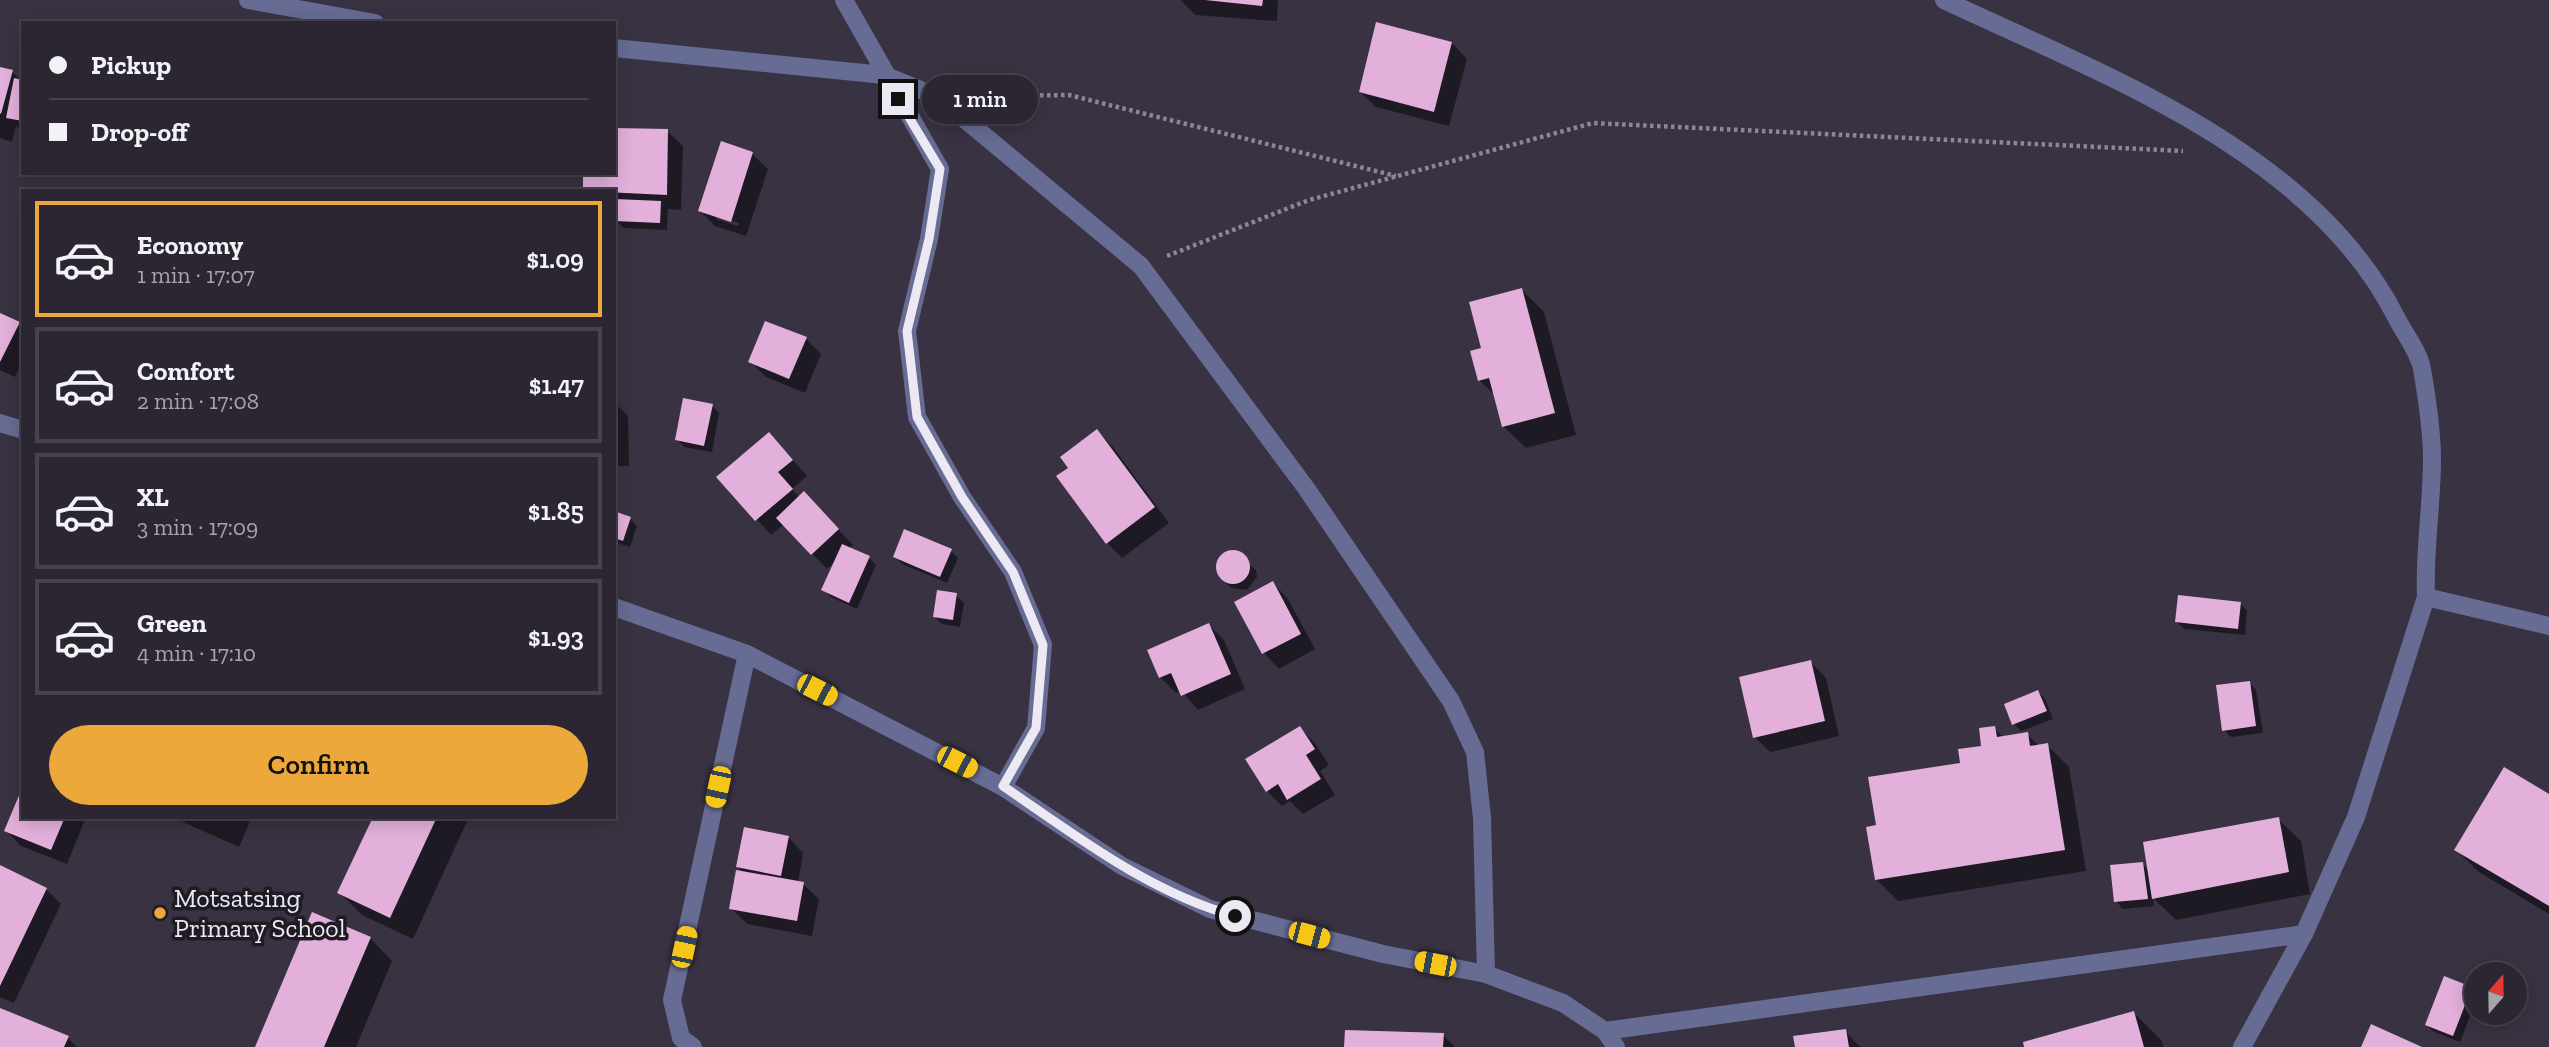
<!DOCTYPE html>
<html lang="en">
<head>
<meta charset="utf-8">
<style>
  :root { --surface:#2b2632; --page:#332e3a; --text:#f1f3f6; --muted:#a6a5ac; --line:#47434d; --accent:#eda83b }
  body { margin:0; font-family:"Zilla Slab",serif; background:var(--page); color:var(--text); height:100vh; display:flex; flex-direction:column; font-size:26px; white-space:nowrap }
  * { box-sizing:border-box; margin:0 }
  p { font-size:23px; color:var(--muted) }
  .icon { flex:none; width:38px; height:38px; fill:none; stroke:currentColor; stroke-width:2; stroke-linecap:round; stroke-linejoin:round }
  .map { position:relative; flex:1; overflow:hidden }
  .side { position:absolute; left:21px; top:189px; width:595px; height:630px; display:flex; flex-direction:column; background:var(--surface); border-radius:0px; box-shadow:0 4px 18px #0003,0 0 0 2px var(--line) }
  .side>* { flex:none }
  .hud { position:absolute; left:21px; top:21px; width:595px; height:154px; border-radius:0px; box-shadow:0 4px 18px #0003,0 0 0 2px var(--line); display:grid; align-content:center; height:154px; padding:0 28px; background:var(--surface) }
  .needle { width:46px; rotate:20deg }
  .fabs { position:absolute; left:2464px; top:962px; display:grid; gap:14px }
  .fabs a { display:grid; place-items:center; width:63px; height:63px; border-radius:50%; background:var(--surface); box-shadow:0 4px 18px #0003,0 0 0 2px var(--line); font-size:35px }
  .end { position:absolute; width:32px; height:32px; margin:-16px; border:9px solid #ede9f4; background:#111; box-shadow:0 0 0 4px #111 }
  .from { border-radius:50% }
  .bubble { position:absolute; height:49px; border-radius:24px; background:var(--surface); box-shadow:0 4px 18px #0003,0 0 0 2px var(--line); font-size:23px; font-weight:600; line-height:49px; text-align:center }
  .car { position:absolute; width:21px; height:42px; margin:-21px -10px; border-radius:9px; box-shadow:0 0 5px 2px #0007; background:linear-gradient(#f5c518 24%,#345 0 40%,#f5c518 0 76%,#345 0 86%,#f5c518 0) }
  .hud b { display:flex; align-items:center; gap:24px; height:66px; font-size:26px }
  .hud b+b { border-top:2px solid var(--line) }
  .hud i { width:18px; height:18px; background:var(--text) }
  ul { padding:12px 0 0; list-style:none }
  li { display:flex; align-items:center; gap:21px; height:116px; margin:0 14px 10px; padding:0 14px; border:4px solid var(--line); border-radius:0px }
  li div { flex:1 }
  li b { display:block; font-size:26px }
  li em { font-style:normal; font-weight:600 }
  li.selected { border-color:var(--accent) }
  li>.icon { width:63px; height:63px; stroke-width:1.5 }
  .action { display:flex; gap:14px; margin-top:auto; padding:14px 28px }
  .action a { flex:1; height:80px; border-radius:42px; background:var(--accent); color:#111; font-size:28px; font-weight:600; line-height:80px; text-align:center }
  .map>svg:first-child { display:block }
  .shadow { fill:#0007; fill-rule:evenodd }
  .building { fill:#e3b0dc }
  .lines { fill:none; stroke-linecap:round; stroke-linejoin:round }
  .path { stroke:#8d8795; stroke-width:4.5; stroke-dasharray:3.5 3.5; stroke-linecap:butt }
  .street { stroke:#676c94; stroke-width:18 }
  .route { stroke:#ede9f4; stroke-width:9 }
  .poi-dot { fill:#eda83b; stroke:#1e1b23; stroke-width:2.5 }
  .labels { text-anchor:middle; stroke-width:7; stroke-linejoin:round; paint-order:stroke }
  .poi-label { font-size:26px; fill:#ede9f4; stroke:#1e1b23; text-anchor:start }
</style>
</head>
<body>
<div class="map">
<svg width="2549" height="1047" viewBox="0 0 2549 1047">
  <rect width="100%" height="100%" fill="#393242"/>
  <g class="shadow">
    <polygon points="1181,0 1278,0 1277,21 1195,15"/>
    <polygon points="1452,43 1467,59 1449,126 1376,107 1360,92"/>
    <polygon points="0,68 12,72 23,82 23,132 16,126 12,142 0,138"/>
    <polygon points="667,131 683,146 681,210 668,209 667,230 624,228 616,221 614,173"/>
    <path d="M752 154 768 169 746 236 715 226 700 211ZM716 215 739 223 738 226 716 219Z"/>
    <polygon points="1522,290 1544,312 1576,435 1526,448 1503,426 1496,396 1480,381 1472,352 1483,350"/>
    <polygon points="0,315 23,328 23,361 15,377 0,370"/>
    <polygon points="806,339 821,354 805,393 766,377 751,362"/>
    <polygon points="614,402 628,416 629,466 614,466"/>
    <polygon points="712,406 719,413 712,452 684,447 677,439"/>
    <polygon points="1097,431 1112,446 1169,523 1122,558 1107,543"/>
    <polygon points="784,450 807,476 792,489 800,498 819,509 853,545 849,549 869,558 876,565 857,609 831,597 824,590 837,560 827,569 784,524 771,535 719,477"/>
    <polygon points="614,513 630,519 637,526 630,547 614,542"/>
    <polygon points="951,551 958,558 947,583 902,564 895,557"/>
    <polygon points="1234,552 1256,570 1257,577 1247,590 1231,588 1223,580 1217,565 1220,558"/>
    <polygon points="1273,583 1288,599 1315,649 1279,669 1264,653 1237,603"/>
    <polygon points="956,595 964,603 960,627 942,624 935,617"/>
    <polygon points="2240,603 2247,611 2245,635 2184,629 2177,622"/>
    <polygon points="1209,625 1224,640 1245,689 1198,710 1181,690 1176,693 1160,677"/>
    <polygon points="1811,662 1826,678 1839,736 1770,752 1755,737"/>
    <polygon points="2249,682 2256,690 2263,733 2231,737 2224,730"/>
    <polygon points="2038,692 2045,699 2053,719 2021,731 2014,724"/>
    <polygon points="1300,728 1315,743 1329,765 1320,771 1335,795 1303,814 1290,801 1282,806 1267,791"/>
    <polygon points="1994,728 2004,738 2027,734 2039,746 2047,745 2069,767 2086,871 1898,901 1876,879 1878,826 1983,747"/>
    <polygon points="2549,796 2549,914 2479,872 2456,850"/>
    <polygon points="23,817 86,817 67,864 21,846 6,830"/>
    <polygon points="172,817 252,817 239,847"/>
    <polygon points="374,817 469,817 413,939 362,915 339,892"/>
    <polygon points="2278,819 2301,841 2310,894 2176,920 2153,898 2154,906 2123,909 2116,901 2142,864 2149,871"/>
    <polygon points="788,837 803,853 798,883 803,884 819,899 812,936 747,924 731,908 744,873 738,867"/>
    <polygon points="0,867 46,889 61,904 14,1003 0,997"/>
    <polygon points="370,938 392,961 356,1047 256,1047"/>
    <polygon points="2471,988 2476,993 2476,1001 2460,1042 2434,1032 2427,1025"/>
    <polygon points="0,1010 68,1038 77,1047 0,1047"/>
    <polygon points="2134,1013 2162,1041 2163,1047 2026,1047"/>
    <polygon points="1845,1031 1860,1047 1796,1047"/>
    <polygon points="1443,1035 1455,1047 1346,1047"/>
  </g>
  <g class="building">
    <polygon points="1205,0 1263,0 1262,6"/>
    <polygon points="1376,22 1452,42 1434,112 1359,92"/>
    <polygon points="0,67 13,70 1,114 0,113"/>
    <polygon points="14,78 23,80 23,121 6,118"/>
    <polygon points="614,128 668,129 667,195 583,191 583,173 614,173"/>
    <polygon points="721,141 753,152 731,222 698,211"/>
    <polygon points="615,199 661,201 660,223 615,221"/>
    <polygon points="1522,288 1555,413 1502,427 1489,378 1478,381 1470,351 1481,348 1469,302"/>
    <polygon points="0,313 20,322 0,362"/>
    <polygon points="765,321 807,337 789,379 748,362"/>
    <polygon points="683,398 713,404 704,446 675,440"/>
    <polygon points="1097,429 1155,507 1106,544 1056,476 1068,468 1060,457"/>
    <polygon points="769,432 793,460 778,472 793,489 755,521 716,477"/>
    <polygon points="804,491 839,529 811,555 776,518"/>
    <polygon points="614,511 631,517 623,541 614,538"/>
    <polygon points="904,529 952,549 940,577 893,557"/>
    <polygon points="842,544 870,556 849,603 821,590"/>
    <circle cx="1233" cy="567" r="17"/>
    <polygon points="1273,581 1301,634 1262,654 1234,602"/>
    <polygon points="937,590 957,593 953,620 933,617"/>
    <polygon points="2178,595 2241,602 2238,629 2175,622"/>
    <polygon points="1209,623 1231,674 1181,696 1171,673 1159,678 1147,650"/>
    <polygon points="1811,660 1825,721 1753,738 1739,677"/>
    <polygon points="2250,681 2256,726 2222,731 2216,685"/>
    <polygon points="2038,690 2047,711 2012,725 2004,704"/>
    <polygon points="1300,726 1315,749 1306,755 1321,779 1287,800 1278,784 1266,792 1245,759"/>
    <polygon points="1995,726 1997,737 2028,732 2030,746 2048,743 2065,850 1875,880 1866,827 1876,825 1868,777 1960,763 1958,749 1981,746 1979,728"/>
    <polygon points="2504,767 2549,794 2549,906 2454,850"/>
    <polygon points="23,786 23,817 65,817 51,850 4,831"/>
    <polygon points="373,817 437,817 390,918 337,893"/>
    <polygon points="2279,817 2289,872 2152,899 2143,842"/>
    <polygon points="744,827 789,836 781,876 736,867"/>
    <polygon points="2143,862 2148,899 2114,902 2110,865"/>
    <polygon points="0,865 47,888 0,986"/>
    <polygon points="736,870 804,882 797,921 729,909"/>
    <polygon points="312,912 371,937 324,1047 255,1047"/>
    <polygon points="2444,976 2472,987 2453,1036 2425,1025"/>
    <polygon points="0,1008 69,1036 64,1047 0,1047"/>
    <polygon points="2134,1011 2144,1047 2024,1047 2023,1042"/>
    <polygon points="2371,1024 2422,1047 2361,1047"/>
    <polygon points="1846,1029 1849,1047 1795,1047 1793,1036"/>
    <polygon points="1345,1030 1444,1033 1443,1047 1344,1047"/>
  </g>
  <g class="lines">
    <g class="path">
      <polyline points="984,96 1069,95 1396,176"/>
      <polyline points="1167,256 1309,200 1593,123 2183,151"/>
    </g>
    <g class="street">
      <polyline points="248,0 375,23"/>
      <polyline points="844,0 940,169 929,239 907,331 917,417 962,497 1013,572 1043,645 1036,728 1003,787"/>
      <path d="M1944 0C2103 75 2312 151 2396 317 2404 333 2419 352 2422 369 2427 398 2432 430 2432 459 2432 505 2424 551 2426 597L2356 817 2304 934 2242 1047"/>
      <polyline points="614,48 884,75 938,97 1141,266 1306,488 1451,701 1475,752 1482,818 1486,974"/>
      <polyline points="0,423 23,430"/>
      <polyline points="2426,597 2549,626"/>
      <polyline points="614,607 747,654 1003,787 1122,866 1210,909 1383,954 1486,974 1563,1003 1605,1031 1616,1047"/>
      <polyline points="1605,1031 2304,934"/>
      <polyline points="693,1047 681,1038 672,1000 747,654"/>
    </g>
  </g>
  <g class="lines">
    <path class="route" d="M898 99 940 169 929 239 907 331 917 417 962 497 1013 572 1043 645 1036 728 1003 786C1075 835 1150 893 1235 916"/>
  </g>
  <circle class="poi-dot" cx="160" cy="913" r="7"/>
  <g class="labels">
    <g class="poi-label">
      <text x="174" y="907">Motsatsing<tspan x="174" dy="30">Primary School</tspan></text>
    </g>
  </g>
</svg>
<div class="fabs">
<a><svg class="needle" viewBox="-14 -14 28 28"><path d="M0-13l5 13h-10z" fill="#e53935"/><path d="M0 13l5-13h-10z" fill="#a6a5ac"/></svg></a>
</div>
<i class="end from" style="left:1235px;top:916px"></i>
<i class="end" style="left:898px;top:99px"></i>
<div class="bubble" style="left:922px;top:75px;width:116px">1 min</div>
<i class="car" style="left:817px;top:690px;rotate:117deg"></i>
<i class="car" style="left:957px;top:762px;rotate:117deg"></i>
<i class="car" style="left:718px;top:787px;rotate:192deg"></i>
<i class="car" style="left:1309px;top:935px;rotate:105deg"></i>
<i class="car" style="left:684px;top:947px;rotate:12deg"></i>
<i class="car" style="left:1435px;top:964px;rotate:281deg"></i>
<div class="hud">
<b><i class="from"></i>Pickup</b>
<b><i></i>Drop-off</b>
</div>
<section class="side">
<ul>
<li class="selected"><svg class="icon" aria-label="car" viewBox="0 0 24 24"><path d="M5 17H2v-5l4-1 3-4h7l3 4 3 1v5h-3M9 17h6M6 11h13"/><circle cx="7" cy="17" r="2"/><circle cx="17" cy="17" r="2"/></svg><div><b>Economy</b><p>1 min · 17:07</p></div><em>$1.09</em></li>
<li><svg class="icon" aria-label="car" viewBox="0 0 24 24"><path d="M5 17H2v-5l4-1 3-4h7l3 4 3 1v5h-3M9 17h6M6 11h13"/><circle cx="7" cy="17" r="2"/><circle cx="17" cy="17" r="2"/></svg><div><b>Comfort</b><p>2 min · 17:08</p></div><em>$1.47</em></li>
<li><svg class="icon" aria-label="car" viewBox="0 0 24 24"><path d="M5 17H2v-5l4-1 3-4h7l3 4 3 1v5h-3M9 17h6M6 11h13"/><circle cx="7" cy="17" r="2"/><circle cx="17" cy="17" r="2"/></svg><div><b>XL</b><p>3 min · 17:09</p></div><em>$1.85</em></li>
<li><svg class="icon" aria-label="car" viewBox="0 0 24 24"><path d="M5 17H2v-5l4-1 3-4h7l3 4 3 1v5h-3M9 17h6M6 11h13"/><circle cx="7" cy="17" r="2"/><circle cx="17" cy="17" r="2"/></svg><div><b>Green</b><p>4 min · 17:10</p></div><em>$1.93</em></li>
</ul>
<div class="action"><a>Confirm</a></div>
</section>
</div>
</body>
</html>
